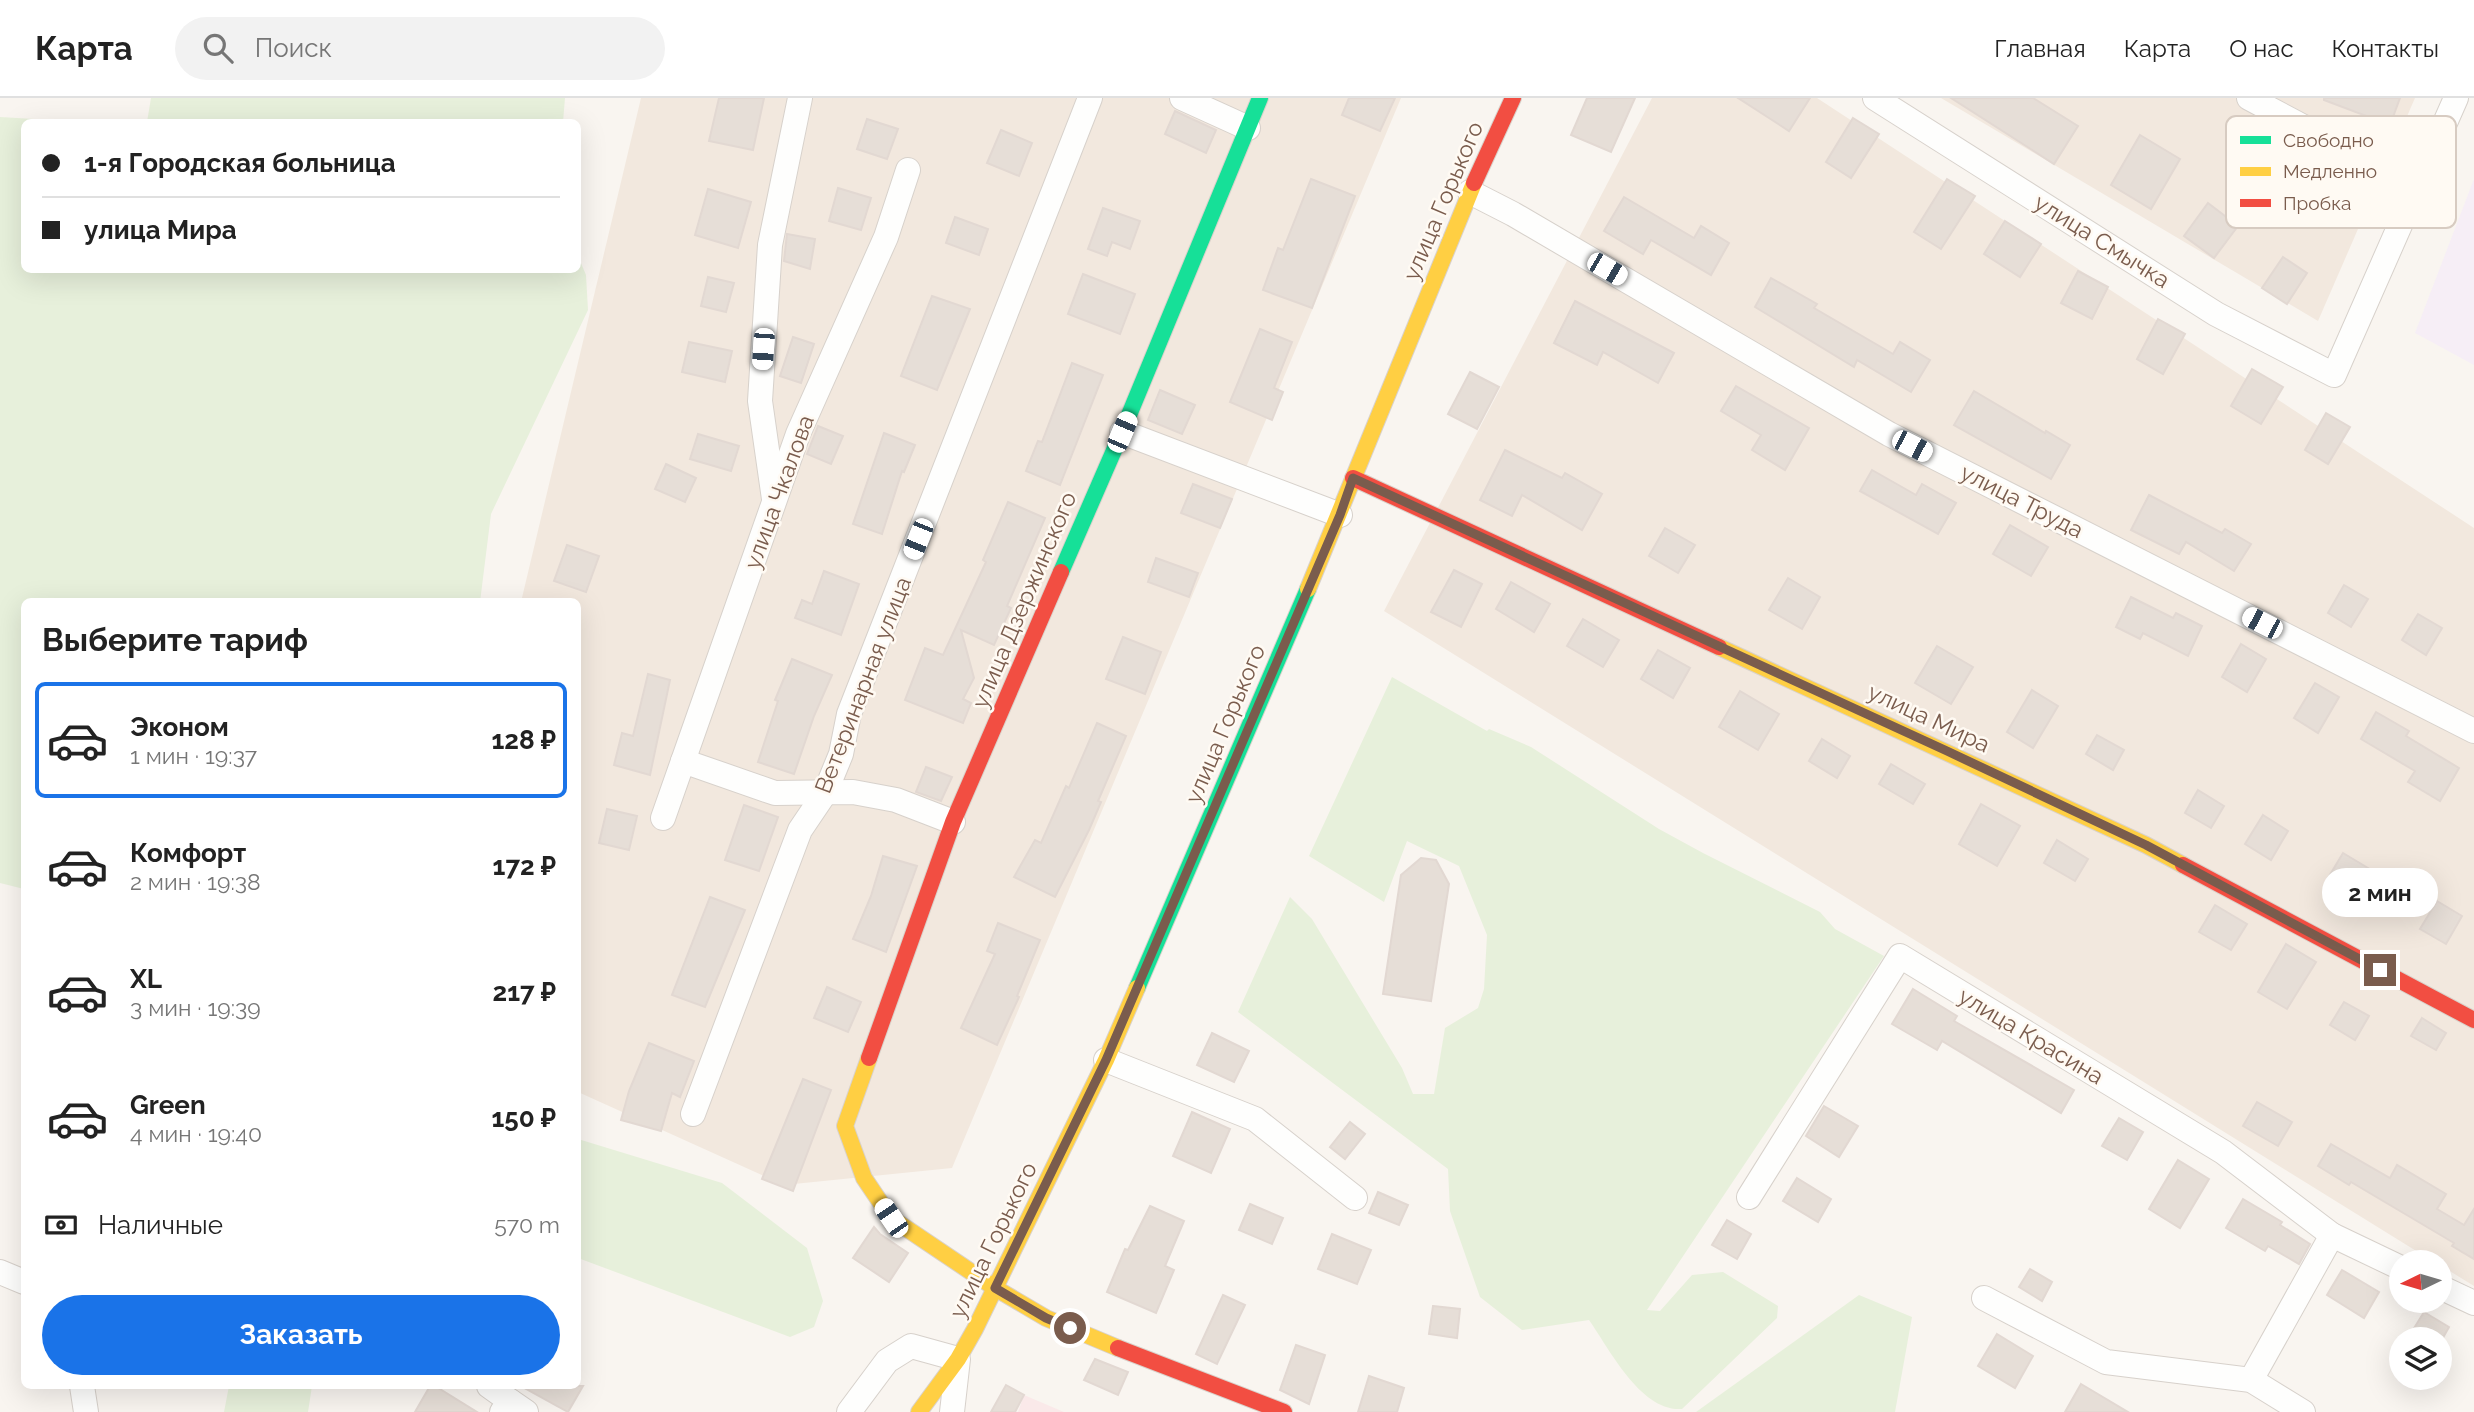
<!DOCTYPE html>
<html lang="ru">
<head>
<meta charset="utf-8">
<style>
  :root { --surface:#fff; --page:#f2f2f2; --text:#222; --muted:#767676; --line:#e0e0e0; --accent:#1a73e8 }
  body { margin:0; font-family:Raleway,sans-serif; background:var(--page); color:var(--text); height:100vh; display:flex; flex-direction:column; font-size:26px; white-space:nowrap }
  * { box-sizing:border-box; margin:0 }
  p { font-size:23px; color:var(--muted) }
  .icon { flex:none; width:38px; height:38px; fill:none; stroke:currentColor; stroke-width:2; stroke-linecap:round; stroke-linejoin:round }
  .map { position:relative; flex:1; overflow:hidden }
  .sheet { position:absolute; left:21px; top:500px; width:560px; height:791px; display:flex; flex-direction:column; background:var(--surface); border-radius:10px; box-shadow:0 7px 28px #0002 }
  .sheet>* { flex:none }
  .banner { position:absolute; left:21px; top:21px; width:560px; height:154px; border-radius:10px; box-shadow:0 7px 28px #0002; display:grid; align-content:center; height:154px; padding:0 21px; background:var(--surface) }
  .needle { width:46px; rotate:265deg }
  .controls { position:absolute; left:2389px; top:1152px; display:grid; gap:14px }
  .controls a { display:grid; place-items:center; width:63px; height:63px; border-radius:50%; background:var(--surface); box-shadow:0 7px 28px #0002; font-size:35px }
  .end { position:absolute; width:32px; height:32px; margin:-16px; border:9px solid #7a5c4d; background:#fff; box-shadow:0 0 0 4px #fff }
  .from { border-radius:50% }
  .bubble { position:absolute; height:49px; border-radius:24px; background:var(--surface); box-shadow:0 7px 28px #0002; font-size:23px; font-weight:700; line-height:49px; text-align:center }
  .car { position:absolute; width:21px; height:42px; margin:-21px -10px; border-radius:9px; box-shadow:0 0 5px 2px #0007; background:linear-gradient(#fff 24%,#345 0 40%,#fff 0 76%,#345 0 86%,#fff 0) }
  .banner b { display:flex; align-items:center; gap:24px; height:66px; font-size:26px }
  .banner b+b { border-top:2px solid var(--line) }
  .banner i { width:18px; height:18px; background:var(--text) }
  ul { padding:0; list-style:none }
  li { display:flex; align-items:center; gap:21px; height:116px; margin:0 14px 10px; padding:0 7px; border:4px solid transparent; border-radius:10px }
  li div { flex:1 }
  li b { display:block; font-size:26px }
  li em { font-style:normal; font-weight:700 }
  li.active { border-color:var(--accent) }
  li>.icon { width:63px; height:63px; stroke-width:1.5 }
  h2 { padding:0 21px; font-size:32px; line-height:84px }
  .pay { display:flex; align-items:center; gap:18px; height:77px; padding:0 21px; font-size:26px }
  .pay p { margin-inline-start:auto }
  .primary-button { display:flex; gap:14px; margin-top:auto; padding:14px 21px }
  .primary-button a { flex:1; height:80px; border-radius:42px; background:var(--accent); color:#fff; font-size:28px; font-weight:700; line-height:80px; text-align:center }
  header { display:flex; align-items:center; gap:42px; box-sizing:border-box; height:98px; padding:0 35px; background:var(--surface); border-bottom:2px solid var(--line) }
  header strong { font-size:33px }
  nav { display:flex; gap:38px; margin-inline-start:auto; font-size:24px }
  .search { width:490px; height:63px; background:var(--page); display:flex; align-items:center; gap:18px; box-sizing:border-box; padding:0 24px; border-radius:38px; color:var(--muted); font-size:26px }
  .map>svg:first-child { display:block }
  .residential { fill:#f2e8de }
  .education { fill:#f6eef6 }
  .medical { fill:#fae9e9 }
  .green { fill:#e7f0db }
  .building { fill:#e6ded7; stroke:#e2d8d2; stroke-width:2 }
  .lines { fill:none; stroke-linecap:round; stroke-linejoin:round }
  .street-casing { stroke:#d7d1cb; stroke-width:26 }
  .fast-casing { stroke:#d9d2cb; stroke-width:18 }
  .slow-casing { stroke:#d9d2cb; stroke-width:18 }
  .jam-casing { stroke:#d9d2cb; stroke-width:18 }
  .street { stroke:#fefefd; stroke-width:24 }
  .fast { stroke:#16e098; stroke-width:16 }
  .slow { stroke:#ffcf43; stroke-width:16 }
  .jam { stroke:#f24e42; stroke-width:16 }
  .route { stroke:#7a5c4d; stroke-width:9 }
  .labels { text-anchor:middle; stroke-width:5; stroke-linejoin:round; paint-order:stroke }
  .street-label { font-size:23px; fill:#7a5c4d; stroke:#fffaf3 }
  .key { fill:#fffaf3; stroke:#d7cbc1; stroke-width:2 }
  .key-label { font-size:19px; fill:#7a5c4d }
</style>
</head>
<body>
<header>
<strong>Карта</strong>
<div class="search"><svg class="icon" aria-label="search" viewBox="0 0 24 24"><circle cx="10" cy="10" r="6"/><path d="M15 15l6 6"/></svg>Поиск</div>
<nav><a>Главная</a><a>Карта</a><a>О нас</a><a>Контакты</a></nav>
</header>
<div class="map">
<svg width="2474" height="1314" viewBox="0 0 2474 1314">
  <rect width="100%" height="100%" fill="#f9f5f0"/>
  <g class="residential">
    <polygon points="641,0 1401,0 952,1070 784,1087 578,994 578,504 521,504"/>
    <polygon points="1652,0 1817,0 2474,430 2474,1188 2440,1167 2440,1164 2434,1164 1384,513"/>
    <polygon points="1941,0 2415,0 2318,223"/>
  </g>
  <polygon class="education" points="2474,81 2474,267 2415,235"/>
  <polygon class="medical" points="1024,1297 1064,1314 1018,1314"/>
  <g class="green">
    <polygon points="151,0 565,0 563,24 147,24"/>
    <polygon points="0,19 86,24 24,24 24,172 578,172 578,158 586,177 588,212 491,416 480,504 24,504 24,791 0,785"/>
    <path d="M1392 579 1487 633 1489 631 1531 649 1659 731 1703 755 1820 814 1835 831 1884 858 1647 1212 1660 1213 1692 1177 1723 1174 1778 1208 1777 1220 1682 1311C1641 1314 1610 1252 1589 1222L1522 1232 1480 1199 1450 1113 1448 1071 1238 914 1290 799 1312 821 1402 970 1413 996H1434L1445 930 1478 910 1484 891 1487 837 1459 768 1407 743 1384 804 1309 758Z"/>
    <polygon points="578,1041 722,1085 807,1150 823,1203 814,1229 790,1239 578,1160"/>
    <polygon points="1859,1197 1912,1219 1895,1314 1696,1314"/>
    <polygon points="229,1288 312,1288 308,1314 224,1314"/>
  </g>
  <g class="building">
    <polygon points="719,0 764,0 753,52 709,43"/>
    <polygon points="1349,0 1395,0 1380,33 1342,17"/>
    <polygon points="1587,0 1635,0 1611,54 1571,37"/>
    <polygon points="1738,0 1810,0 1789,33"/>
    <polygon points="1951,0 2033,0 2078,28 2054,66"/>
    <polygon points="2324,0 2400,0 2390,27 2324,2"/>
    <polygon points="1175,13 1216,32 1206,55 1165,36"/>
    <polygon points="1853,20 1879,36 1851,80 1826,64"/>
    <polygon points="867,21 898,31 887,61 857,51"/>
    <polygon points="1001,32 1032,45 1019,78 987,65"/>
    <polygon points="2140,37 2180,61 2151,111 2111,87"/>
    <polygon points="1311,81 1355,98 1312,210 1263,192 1278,150 1283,152"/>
    <polygon points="1947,81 1975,98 1941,151 1914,134"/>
    <polygon points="838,90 871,100 861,132 829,123"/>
    <polygon points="708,91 751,104 738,150 695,137"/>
    <polygon points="1624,99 1694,140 1701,128 1729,145 1711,177 1651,142 1643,156 1604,133"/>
    <polygon points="2208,105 2238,128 2214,160 2184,138"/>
    <polygon points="1103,110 1140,123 1130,151 1112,144 1107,158 1088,151"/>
    <polygon points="955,119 988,131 979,157 946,145"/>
    <polygon points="2005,123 2041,146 2020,179 1984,156"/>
    <polygon points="787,136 815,141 810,171 784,163"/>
    <polygon points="2283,159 2307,175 2287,206 2262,190"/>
    <polygon points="2078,173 2108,189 2092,221 2061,205"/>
    <polygon points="1083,176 1135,196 1120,236 1068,216"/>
    <polygon points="708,179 734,185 726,214 701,208"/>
    <polygon points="1771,180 1817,206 1814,210 1893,256 1900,244 1930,262 1911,294 1857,262 1854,269 1755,209"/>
    <polygon points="932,198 970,211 937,292 901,278"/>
    <polygon points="1575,203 1674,255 1658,285 1603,254 1597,267 1554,245"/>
    <polygon points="2158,221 2185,236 2163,276 2137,261"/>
    <polygon points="1260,231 1292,244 1274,290 1283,294 1272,322 1230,304"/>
    <polygon points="793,239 814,246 801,285 780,278"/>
    <polygon points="689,244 732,253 725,284 682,274"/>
    <polygon points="1072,265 1103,277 1060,387 1026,373 1038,343 1042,344"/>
    <polygon points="2252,271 2283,289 2261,326 2231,308"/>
    <polygon points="1470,274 1499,289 1477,331 1448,316"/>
    <polygon points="1736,288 1809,330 1785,372 1752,352 1761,337 1721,313"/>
    <polygon points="1160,292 1195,307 1182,336 1148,322"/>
    <polygon points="1974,293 2045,335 2046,333 2070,347 2051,381 1954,327"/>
    <polygon points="2326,315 2350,329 2328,366 2305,352"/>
    <polygon points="818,328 843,338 831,366 807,356"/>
    <polygon points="884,335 915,347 904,374 902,373 882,436 853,426"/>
    <polygon points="698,336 739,348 731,373 690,361"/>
    <polygon points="1505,352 1562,380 1565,375 1602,396 1582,432 1522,397 1512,418 1480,402"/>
    <polygon points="666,366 696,380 685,404 655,391"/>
    <polygon points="1872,372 1916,397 1922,386 1956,405 1938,436 1860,393"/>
    <polygon points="1193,386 1232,401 1220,430 1181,415"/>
    <polygon points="2149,397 2222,435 2225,431 2251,446 2234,473 2186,444 2179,456 2131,432"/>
    <polygon points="1008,404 1045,420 1007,508 1011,510 994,547 961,532 974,580 963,601 971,605 963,625 905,602 925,550 943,557 986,464 983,462"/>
    <polygon points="2010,427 2048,449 2031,478 1993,456"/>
    <polygon points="1665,430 1695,447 1678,475 1649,458"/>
    <polygon points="567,447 599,458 586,494 554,483"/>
    <polygon points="1156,460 1198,475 1189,499 1148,484"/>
    <polygon points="1454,472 1482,486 1461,529 1431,514"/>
    <polygon points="824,473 859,486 841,537 795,520 802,502 812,506"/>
    <polygon points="1788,480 1820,499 1802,531 1769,512"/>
    <polygon points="1511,484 1550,506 1534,534 1496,511"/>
    <polygon points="2344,487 2368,501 2351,529 2328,515"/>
    <polygon points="2131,499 2173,520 2176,515 2202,528 2188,558 2143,535 2140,541 2116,529"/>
    <polygon points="2418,516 2442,530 2426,557 2402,542"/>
    <polygon points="1583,521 1619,542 1603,569 1567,548"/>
    <polygon points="1123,539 1161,554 1145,596 1106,581"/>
    <polygon points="2241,546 2266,561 2247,594 2222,579"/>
    <polygon points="1937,548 1973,569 1951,606 1915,585"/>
    <polygon points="1658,552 1690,570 1673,600 1641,581"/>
    <polygon points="792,561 832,577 814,618 794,676 758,664 778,603 775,602"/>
    <polygon points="648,576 670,582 650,677 614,667 622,635 633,638"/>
    <polygon points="2315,585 2339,599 2318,635 2294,620"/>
    <polygon points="2032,592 2058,608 2033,650 2007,634"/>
    <polygon points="1740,593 1779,616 1758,652 1719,629"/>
    <polygon points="2376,614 2409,633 2406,638 2459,670 2440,703 2408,684 2415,673 2361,641"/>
    <polygon points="1097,625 1126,638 1098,703 1101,704 1089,732 1055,799 1014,779 1035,742 1041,745 1066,688 1069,690"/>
    <polygon points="2097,637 2124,652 2113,672 2086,656"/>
    <polygon points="1822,641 1850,658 1837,680 1809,663"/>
    <polygon points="1891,666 1925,686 1913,706 1879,686"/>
    <polygon points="926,669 952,679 941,703 916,694"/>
    <polygon points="2198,692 2224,708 2211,730 2185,715"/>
    <polygon points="1981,706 2020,728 1997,768 1959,746"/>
    <polygon points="744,707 778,719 759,773 725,762"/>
    <polygon points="607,711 637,718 629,752 599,745"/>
    <polygon points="2263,717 2288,733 2271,762 2245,746"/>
    <polygon points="2057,742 2088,761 2075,783 2044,765"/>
    <polygon points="2343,755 2383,779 2365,809 2325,785"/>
    <polygon points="883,758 917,768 886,854 853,841 871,798"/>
    <polygon points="1421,760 1436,762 1449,786 1431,903 1383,896 1401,777"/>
    <polygon points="710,799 745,812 705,909 672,897"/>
    <polygon points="2437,803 2462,818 2446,846 2420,831"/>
    <polygon points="2215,807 2247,826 2231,852 2199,834"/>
    <polygon points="998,825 1040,842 1017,898 1019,899 997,947 961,930 995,856 987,853"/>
    <polygon points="2286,846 2316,864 2287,911 2258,894"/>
    <polygon points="827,889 861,904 848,934 814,920"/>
    <polygon points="1913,891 1957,918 1954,923 2074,992 2061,1015 1942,943 1937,952 1892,926"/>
    <polygon points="2344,904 2369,918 2355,942 2330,927"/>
    <polygon points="2422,920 2446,935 2436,952 2411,938"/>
    <polygon points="1212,935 1249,953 1234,984 1197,967"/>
    <polygon points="649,945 694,963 680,999 672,995 661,1033 621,1022 629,993"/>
    <polygon points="803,981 831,992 793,1093 762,1081"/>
    <polygon points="2257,1004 2292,1024 2278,1048 2243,1028"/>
    <polygon points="1824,1008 1858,1028 1839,1059 1806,1038"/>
    <polygon points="1192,1014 1230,1031 1211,1075 1173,1058"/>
    <polygon points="2119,1020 2143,1034 2127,1062 2102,1048"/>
    <polygon points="1350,1024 1365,1036 1345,1061 1330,1049"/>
    <polygon points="2331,1046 2390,1080 2397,1067 2446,1096 2437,1111 2464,1127 2474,1111 2474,1161 2452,1148 2454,1145 2351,1084 2349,1087 2318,1068"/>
    <polygon points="2178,1062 2209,1081 2180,1130 2149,1111"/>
    <polygon points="1797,1080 1831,1101 1818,1124 1783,1103"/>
    <polygon points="1378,1094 1408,1107 1399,1127 1369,1115"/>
    <polygon points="2243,1101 2282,1124 2280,1127 2310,1146 2299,1166 2268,1148 2265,1153 2226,1130"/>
    <polygon points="1250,1106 1283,1120 1272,1146 1239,1132"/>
    <polygon points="1150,1108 1184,1123 1165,1168 1174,1172 1156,1215 1107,1194 1125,1151 1128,1152"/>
    <polygon points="1727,1122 1751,1136 1737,1161 1712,1147"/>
    <polygon points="874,1129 880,1136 908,1155 889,1184 853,1160"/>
    <polygon points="1332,1136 1371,1152 1357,1186 1318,1171"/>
    <polygon points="2030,1171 2052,1184 2042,1203 2019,1189"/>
    <polygon points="2342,1172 2379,1194 2364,1220 2327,1197"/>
    <polygon points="1223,1197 1245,1207 1217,1266 1196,1256"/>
    <polygon points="1433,1208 1460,1211 1457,1240 1429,1236"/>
    <polygon points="2424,1214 2449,1229 2440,1245 2440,1241 2427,1241 2413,1232"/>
    <polygon points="1997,1236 2033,1258 2015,1290 1978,1268"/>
    <polygon points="1296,1247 1325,1257 1309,1306 1280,1292"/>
    <polygon points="1095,1261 1128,1274 1118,1297 1084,1282"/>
    <polygon points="1369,1278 1404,1290 1397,1314 1358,1314"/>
    <polygon points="2081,1286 2128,1314 2065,1314"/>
    <polygon points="1006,1287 1024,1297 1015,1314 991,1314"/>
    <polygon points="430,1288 435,1288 477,1314 415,1314"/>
    <polygon points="521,1288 583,1288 568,1314"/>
  </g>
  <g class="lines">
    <defs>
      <g id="street">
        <polyline points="1182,0 1248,30"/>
        <polyline points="1875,0 2216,216 2334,277 2456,0"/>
        <polyline points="2249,0 2417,89"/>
        <polyline points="1470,94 1513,116 1889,336 2474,633"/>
        <polyline points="1122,334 1340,417"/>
        <polyline points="774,401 760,303 770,147 800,0"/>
        <polyline points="683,663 775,695 853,694 896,702 953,724"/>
        <polyline points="663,720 798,336 886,139 908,72"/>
        <polyline points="1106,962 1255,1021 1355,1100"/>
        <polyline points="693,1016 800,732 825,695 841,656 849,616 1090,0"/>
        <polyline points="1749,1099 1900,858 2223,1054 2332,1137 2401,1170"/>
        <polyline points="0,1174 24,1184"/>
        <polyline points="2440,1189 2474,1205"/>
        <polyline points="1984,1200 2106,1264 2251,1282 2303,1314"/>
        <polyline points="2251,1282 2332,1137"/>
        <polyline points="82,1288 86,1314"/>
        <polyline points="489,1288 510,1303"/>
        <polyline points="502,1314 510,1303 526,1314"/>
        <polyline points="849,1314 887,1263 911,1248 958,1261 952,1314"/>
      </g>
      <g id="fast">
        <polyline points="1061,474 1122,334 1260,0"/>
        <polyline points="1137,890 1308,491"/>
      </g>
      <g id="slow">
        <polyline points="1308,491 1474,85"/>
        <polyline points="1719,549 2146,747 2183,767"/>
        <polyline points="869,960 845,1028 864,1080 891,1120 995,1190 1046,1220 1118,1250"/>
        <polyline points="919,1314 958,1261 975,1231 1106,962 1137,890"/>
      </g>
      <g id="jam">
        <polyline points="1474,85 1513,0"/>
        <polyline points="1353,380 1719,549"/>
        <polyline points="2183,767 2474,922"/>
        <polyline points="869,960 953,724 1061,474"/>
        <polyline points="1118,1250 1284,1314"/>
      </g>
    </defs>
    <use href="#street" class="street-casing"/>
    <use href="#fast" class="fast-casing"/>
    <use href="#slow" class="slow-casing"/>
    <use href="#jam" class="jam-casing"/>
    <use href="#street" class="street"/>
    <use href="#fast" class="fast"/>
    <use href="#slow" class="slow"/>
    <use href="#jam" class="jam"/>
  </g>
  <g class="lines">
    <polyline class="route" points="1070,1230 1046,1220 995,1190 1106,962 1340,417 1353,380 1947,653 2146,747 2380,872"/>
  </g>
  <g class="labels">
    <g class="street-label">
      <text transform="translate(1443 103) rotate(-67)" y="8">улица Горького</text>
      <text transform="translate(2102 143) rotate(32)" y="8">улица Смычка</text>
      <text transform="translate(779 394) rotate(-70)" y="8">улица Чкалова</text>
      <text transform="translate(2022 403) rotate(27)" y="8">улица Труда</text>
      <text transform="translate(1024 502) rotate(-67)" y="8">улица Дзержинского</text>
      <text transform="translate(863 587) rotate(-69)" y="8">Ветеринарная улица</text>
      <text transform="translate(1929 620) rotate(25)" y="8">улица Мира</text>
      <text transform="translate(1225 626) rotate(-67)" y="8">улица Горького</text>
      <text transform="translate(2031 938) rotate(31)" y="8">улица Красина</text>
      <text transform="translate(993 1142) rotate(-64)" y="8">улица Горького</text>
    </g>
  </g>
  <rect x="2226" y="18" width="230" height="112" rx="10" class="key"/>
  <rect x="2240" y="38" width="31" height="8" fill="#16e098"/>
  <rect x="2240" y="69" width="31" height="9" fill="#ffcf43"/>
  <rect x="2240" y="101" width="31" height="8" fill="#f24e42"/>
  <g class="key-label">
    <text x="2283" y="49">Свободно</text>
    <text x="2283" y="80">Медленно</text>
    <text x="2283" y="112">Пробка</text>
  </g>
</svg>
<div class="controls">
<a><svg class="needle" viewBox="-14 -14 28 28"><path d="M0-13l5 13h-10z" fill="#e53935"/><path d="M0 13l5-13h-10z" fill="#767676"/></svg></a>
<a><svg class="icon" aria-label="layers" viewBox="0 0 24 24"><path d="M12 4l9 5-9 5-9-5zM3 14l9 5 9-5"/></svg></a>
</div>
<i class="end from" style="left:1070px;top:1230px"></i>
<i class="end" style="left:2380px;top:872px"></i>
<div class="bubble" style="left:2322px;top:770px;width:116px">2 мин</div>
<i class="car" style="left:1607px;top:171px;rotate:120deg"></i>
<i class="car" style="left:763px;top:251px;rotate:184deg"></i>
<i class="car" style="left:1122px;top:334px;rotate:23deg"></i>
<i class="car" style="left:1912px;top:348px;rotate:117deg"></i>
<i class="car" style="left:918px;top:441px;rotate:202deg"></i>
<i class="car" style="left:2262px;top:525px;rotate:297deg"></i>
<i class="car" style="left:891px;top:1120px;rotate:326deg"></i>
<div class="banner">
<b><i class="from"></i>1-я Городская больница</b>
<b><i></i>улица Мира</b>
</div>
<section class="sheet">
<h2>Выберите тариф</h2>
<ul>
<li class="active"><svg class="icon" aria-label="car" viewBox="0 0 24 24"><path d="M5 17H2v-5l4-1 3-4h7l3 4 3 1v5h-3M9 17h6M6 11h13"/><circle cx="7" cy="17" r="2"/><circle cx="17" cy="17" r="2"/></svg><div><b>Эконом</b><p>1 мин · 19:37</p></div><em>128 ₽</em></li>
<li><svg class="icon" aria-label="car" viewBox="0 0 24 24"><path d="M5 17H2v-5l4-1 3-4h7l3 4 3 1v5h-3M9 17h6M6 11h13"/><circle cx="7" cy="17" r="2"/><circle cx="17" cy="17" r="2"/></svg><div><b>Комфорт</b><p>2 мин · 19:38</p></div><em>172 ₽</em></li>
<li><svg class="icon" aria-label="car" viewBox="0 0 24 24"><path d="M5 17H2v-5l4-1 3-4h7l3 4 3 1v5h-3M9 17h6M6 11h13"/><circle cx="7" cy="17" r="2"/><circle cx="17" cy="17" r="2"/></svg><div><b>XL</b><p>3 мин · 19:39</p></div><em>217 ₽</em></li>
<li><svg class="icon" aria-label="car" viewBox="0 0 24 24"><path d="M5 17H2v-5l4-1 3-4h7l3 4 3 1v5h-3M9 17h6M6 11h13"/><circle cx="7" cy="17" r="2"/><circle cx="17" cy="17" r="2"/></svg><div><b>Green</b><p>4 мин · 19:40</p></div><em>150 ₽</em></li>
</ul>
<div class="pay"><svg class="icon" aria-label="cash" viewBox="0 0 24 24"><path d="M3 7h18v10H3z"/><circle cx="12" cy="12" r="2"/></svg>Наличные<p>570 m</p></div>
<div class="primary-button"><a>Заказать</a></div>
</section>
</div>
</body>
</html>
